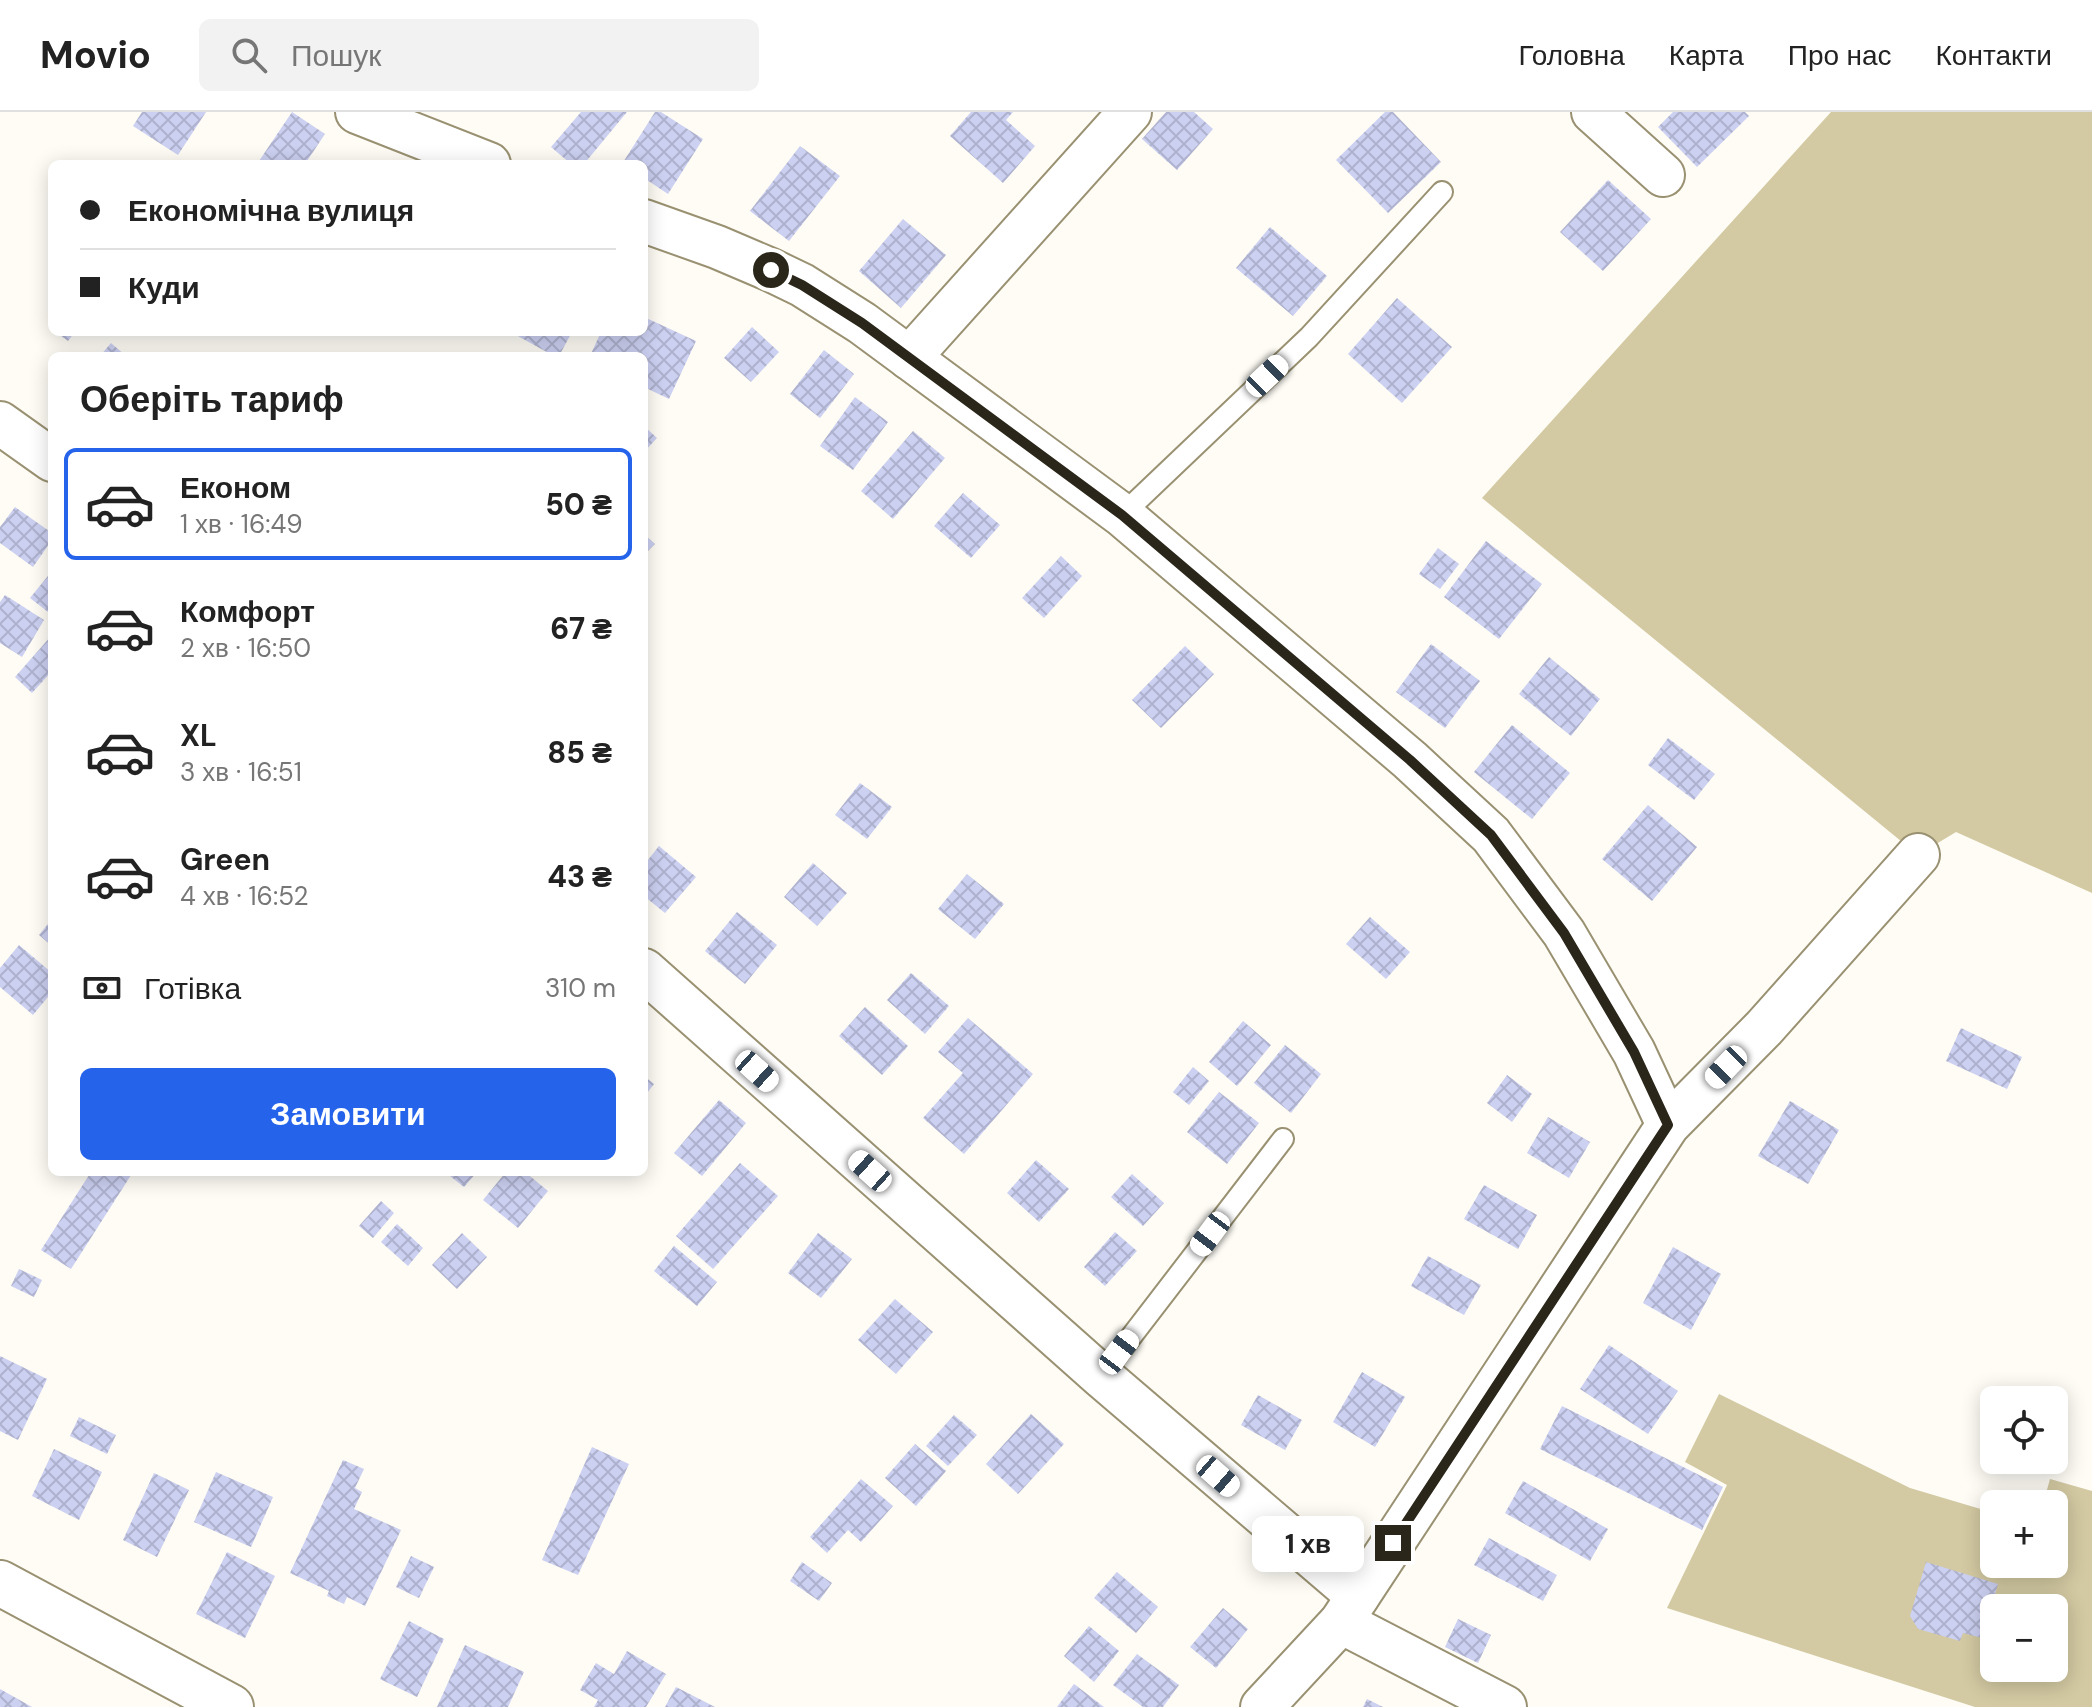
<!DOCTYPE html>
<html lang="uk">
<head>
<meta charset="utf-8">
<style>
  :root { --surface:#fff; --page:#f2f2f2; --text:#222; --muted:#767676; --line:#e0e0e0; --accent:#2563eb }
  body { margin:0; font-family:"DM Sans",sans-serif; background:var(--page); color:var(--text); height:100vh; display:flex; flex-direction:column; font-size:30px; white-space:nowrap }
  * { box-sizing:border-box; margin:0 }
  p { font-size:26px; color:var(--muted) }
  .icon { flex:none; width:44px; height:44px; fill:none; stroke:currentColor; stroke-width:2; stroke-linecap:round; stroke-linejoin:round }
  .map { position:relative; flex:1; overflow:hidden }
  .details { position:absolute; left:48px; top:240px; width:600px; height:824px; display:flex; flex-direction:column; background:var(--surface); border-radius:12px; box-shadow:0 4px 20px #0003 }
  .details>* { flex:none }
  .top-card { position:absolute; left:48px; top:48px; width:600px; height:176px; border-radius:12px; box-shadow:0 4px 20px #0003; display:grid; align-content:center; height:176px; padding:0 32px; background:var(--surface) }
  .buttons { position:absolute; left:1980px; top:1274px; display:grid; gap:16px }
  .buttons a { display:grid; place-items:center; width:88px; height:88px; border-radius:12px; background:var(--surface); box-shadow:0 4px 20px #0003; font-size:40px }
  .end { position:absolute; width:36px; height:36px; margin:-18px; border:10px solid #2a2619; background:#fff; box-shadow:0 0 0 4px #fff }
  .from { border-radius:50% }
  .bubble { position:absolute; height:56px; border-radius:12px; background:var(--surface); box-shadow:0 4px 20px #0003; font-size:26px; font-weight:800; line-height:56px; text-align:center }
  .car { position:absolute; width:24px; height:48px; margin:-24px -12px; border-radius:10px; box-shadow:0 0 6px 2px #0007; background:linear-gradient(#fff 24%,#345 0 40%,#fff 0 76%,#345 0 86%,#fff 0) }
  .top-card b { display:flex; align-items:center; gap:28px; height:76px; font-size:30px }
  .top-card b+b { border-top:2px solid var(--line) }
  .top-card i { width:20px; height:20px; background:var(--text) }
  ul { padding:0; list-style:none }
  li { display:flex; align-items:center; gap:24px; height:112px; margin:0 16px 12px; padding:0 16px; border:4px solid transparent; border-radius:12px }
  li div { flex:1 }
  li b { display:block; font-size:30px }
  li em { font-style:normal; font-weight:800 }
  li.selected { border-color:var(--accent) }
  li>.icon { width:72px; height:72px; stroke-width:1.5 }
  h2 { padding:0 32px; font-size:36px; line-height:96px }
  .pay { display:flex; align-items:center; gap:20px; height:88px; padding:0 32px; font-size:30px }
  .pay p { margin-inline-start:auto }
  .button { display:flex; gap:16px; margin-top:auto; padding:16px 32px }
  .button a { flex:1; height:92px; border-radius:12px; background:var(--accent); color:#fff; font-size:32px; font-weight:800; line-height:92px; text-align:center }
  header { display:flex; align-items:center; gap:48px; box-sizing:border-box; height:112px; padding:0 40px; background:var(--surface); border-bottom:2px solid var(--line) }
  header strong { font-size:38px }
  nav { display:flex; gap:44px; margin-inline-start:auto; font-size:28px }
  .search { width:560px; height:72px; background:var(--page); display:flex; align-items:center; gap:20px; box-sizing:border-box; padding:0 28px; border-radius:12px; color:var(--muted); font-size:30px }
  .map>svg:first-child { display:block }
  .green { fill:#d3c9a2; fill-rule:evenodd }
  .building { fill:url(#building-cross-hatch) }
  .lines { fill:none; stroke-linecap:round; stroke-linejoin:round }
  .lane-casing { stroke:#999171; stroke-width:24 }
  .street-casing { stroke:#999171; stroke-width:46 }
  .secondary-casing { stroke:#999171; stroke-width:48 }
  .lane { stroke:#fff; stroke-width:20 }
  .street { stroke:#fff; stroke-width:42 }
  .secondary { stroke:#fff; stroke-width:44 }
  .route { stroke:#2a2619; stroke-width:10 }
</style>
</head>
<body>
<header>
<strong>Movio</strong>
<div class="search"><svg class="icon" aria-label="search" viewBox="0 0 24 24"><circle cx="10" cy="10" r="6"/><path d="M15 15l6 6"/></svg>Пошук</div>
<nav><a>Головна</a><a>Карта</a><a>Про нас</a><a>Контакти</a></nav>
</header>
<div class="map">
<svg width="2092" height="1595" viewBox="0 0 2092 1595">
  <defs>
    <pattern id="building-cross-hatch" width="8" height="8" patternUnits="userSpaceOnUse" patternTransform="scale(2)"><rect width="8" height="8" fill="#ccd0f1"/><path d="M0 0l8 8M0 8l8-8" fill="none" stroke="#afb2ce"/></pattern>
  </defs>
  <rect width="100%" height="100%" fill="#fefcf5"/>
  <g class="green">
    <polygon points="1831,0 2092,0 2092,781 1956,720 1918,743 1482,386"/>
    <path d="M1719 1282 1910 1376 1994 1401V1452H2054V1392H2043L2050 1367 2092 1379V1595H1975L1667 1496 1727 1373 1685 1350ZM1994 1496H2054V1556H1994Z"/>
  </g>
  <g class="building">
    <polygon points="142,0 206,0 178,43 133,14"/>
    <polygon points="292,0 325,22 305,52 257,52"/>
    <polygon points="581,0 627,0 584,52 571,52 551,35"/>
    <polygon points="655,0 661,0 703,27 668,82 644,66 644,52 622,52"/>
    <polygon points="971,0 1013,0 1006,8 1035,34 1003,71 950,24"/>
    <polygon points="1166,0 1194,0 1213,17 1177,58 1142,27"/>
    <polygon points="1385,0 1393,0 1441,50 1388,101 1336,48"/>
    <polygon points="1673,0 1745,0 1749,4 1697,55 1658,15"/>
    <polygon points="800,34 840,64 789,129 750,99"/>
    <polygon points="1608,68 1651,107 1603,159 1560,120"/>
    <polygon points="903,107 946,143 901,196 859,159"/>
    <polygon points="1270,115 1327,164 1293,204 1236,156"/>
    <polygon points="1397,186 1452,235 1402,291 1348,242"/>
    <polygon points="644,205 696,229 669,287 644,275 644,244 590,244 601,220 644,220"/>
    <polygon points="752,215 779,240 751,270 724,246"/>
    <polygon points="56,220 75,220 68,229"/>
    <polygon points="518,220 572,220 559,244 554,244 516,223"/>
    <polygon points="111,231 126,244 100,244"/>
    <polygon points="824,238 854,262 820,306 790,282"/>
    <polygon points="855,285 888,310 853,358 820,334"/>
    <polygon points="644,314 657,326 644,340"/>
    <polygon points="913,319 945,346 893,407 861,379"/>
    <polygon points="963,381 1000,413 971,446 934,414"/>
    <polygon points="15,395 52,421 52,428 33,455 0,431 0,415"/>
    <polygon points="644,422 655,432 644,443"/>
    <polygon points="1486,429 1542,472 1499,527 1444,485"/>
    <polygon points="1438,436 1459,452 1440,477 1419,462"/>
    <polygon points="1061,444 1082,464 1044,506 1022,486"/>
    <polygon points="52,459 52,503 30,486"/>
    <polygon points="5,483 44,508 22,545 0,531 0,490"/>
    <polygon points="52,523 52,559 32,581 15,565"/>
    <polygon points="1431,532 1480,569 1445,616 1396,580"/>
    <polygon points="1185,534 1214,562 1161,616 1132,588"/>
    <polygon points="1549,545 1600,587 1571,624 1519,582"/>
    <polygon points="1512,613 1570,661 1532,707 1474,660"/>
    <polygon points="1668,626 1715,662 1694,688 1648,653"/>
    <polygon points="860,671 892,695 867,727 835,703"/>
    <polygon points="1648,693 1697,735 1652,789 1602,747"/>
    <polygon points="659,734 696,765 665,801 644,784 644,753"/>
    <polygon points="813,751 847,781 817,814 784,785"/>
    <polygon points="967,762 1004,792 975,827 938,797"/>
    <polygon points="737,800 777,833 745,872 705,839"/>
    <polygon points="1370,805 1410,840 1386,867 1346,832"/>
    <polygon points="52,807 52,834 39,823"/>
    <polygon points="19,833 52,861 52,880 33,903 0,875 0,856"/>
    <polygon points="911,861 949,894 925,922 887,888"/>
    <polygon points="865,895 908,934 882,963 839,924"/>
    <polygon points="968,906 1033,962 964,1042 923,1006 963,961 938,940"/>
    <polygon points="1243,909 1271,933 1237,974 1209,950"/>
    <polygon points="1961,916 2022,945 2007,977 1946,949"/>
    <polygon points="1285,933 1321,962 1291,1001 1254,971"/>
    <polygon points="1193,955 1209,969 1189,993 1173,980"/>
    <polygon points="1507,963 1532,982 1512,1010 1487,991"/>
    <polygon points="644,964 654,972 644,985"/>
    <polygon points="1219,980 1259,1011 1227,1052 1187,1020"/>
    <polygon points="719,988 746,1011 702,1064 674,1041"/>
    <polygon points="1790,989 1839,1018 1808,1072 1758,1044"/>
    <polygon points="1548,1005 1590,1030 1569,1066 1527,1041"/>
    <polygon points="1036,1048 1069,1077 1039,1110 1007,1081"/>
    <polygon points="740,1051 778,1084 713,1157 676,1124"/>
    <polygon points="91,1060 133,1060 71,1157 41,1138"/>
    <polygon points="445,1060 477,1060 464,1075"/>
    <polygon points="506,1060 525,1060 548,1079 518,1116 483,1088"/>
    <polygon points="1132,1062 1164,1091 1143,1114 1111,1085"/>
    <polygon points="1484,1073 1537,1103 1518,1137 1464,1107"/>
    <polygon points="381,1089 394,1101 373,1126 359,1114"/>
    <polygon points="397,1112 423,1136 408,1154 381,1130"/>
    <polygon points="1115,1120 1137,1139 1105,1174 1084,1155"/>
    <polygon points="462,1121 487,1145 457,1177 432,1153"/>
    <polygon points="818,1121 852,1147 821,1186 788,1161"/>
    <polygon points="674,1134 717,1170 697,1194 654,1159"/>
    <polygon points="1673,1135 1721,1162 1691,1218 1643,1191"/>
    <polygon points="1428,1144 1481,1173 1464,1203 1411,1174"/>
    <polygon points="19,1157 42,1168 34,1185 11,1174"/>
    <polygon points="895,1187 933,1220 896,1262 858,1228"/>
    <polygon points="1609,1233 1678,1279 1648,1322 1580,1277"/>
    <polygon points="0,1244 47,1267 18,1328 0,1319"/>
    <polygon points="1362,1260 1405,1285 1375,1335 1333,1310"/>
    <polygon points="1258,1283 1302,1308 1285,1338 1241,1313"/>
    <polygon points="1562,1294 1723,1375 1702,1418 1540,1337"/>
    <polygon points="1031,1302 1064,1332 1018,1382 986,1352"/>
    <polygon points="954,1303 977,1323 948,1354 926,1334"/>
    <polygon points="79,1305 116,1323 107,1342 70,1324"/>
    <polygon points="915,1332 946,1359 916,1394 885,1366"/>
    <polygon points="592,1335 629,1352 578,1463 542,1448"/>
    <polygon points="54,1337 102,1360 79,1408 32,1384"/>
    <polygon points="343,1348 364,1357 355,1376 362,1380 354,1397 401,1418 365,1494 347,1485 344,1492 327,1484 329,1479 290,1461"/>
    <polygon points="216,1360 273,1385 251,1435 194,1410"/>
    <polygon points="154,1361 189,1378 157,1445 123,1428"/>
    <polygon points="861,1367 893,1394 861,1430 848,1418 827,1441 810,1425"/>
    <polygon points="1523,1369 1608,1417 1590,1449 1505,1401"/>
    <polygon points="1489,1426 1557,1463 1543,1489 1474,1453"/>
    <polygon points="227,1440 275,1464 245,1526 196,1502"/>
    <polygon points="411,1444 434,1455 419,1486 396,1475"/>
    <polygon points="802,1450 832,1471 819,1489 790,1469"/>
    <polygon points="1926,1450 1998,1472 1982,1526 1963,1521 1960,1529 1918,1517 1910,1504"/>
    <polygon points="1117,1460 1158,1495 1136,1521 1094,1486"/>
    <polygon points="1223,1496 1248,1517 1216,1556 1190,1535"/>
    <polygon points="1458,1507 1491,1523 1478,1551 1445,1535"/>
    <polygon points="409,1509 444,1527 417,1585 380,1567"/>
    <polygon points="1089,1514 1119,1539 1094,1570 1064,1544"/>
    <polygon points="465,1533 524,1560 508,1595 437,1595"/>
    <polygon points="627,1539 666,1562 646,1595 594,1595 598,1588 580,1578 596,1551 614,1562"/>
    <polygon points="1137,1542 1179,1573 1163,1595 1143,1595 1113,1573"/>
    <polygon points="1074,1572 1104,1595 1057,1595"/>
    <polygon points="676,1575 715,1595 665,1595"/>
    <polygon points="0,1577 32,1595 0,1595"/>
    <polygon points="1367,1587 1383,1595 1363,1595"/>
  </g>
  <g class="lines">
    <defs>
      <g id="lane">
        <polyline points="1122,403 1309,225 1442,80"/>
        <polyline points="1101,1264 1283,1027"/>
      </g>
      <g id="street">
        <polyline points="357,0 489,52"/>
        <polyline points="1593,0 1663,63"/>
        <polyline points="644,109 717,135 771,158 802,173 862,211 1122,403 1410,648 1491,723 1564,821 1634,940 1668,1013"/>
        <polyline points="909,246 1130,0"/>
        <polyline points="0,311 52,348"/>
        <polyline points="644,858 1101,1264 1358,1484"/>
        <polyline points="1341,1510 1505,1595"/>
        <polyline points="1262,1595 1341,1510 1668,1013 1764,916 1918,743"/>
      </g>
      <polyline id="secondary" points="0,1471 231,1595"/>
    </defs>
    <use href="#lane" class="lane-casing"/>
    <use href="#street" class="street-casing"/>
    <use href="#secondary" class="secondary-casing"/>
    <use href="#lane" class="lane"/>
    <use href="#street" class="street"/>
    <use href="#secondary" class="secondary"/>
  </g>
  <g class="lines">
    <polyline class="route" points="771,158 802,173 862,211 1122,403 1410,648 1491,723 1564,821 1634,940 1668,1013 1393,1431"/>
  </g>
</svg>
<div class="buttons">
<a><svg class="icon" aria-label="locate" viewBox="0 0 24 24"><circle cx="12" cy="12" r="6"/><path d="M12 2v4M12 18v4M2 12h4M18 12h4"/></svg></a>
<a>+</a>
<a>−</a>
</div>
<i class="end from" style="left:771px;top:158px"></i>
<i class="end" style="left:1393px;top:1431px"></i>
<div class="bubble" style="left:1252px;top:1404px;width:112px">1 хв</div>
<i class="car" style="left:1267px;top:264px;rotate:46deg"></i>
<i class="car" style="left:1726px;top:955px;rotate:224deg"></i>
<i class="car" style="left:757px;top:959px;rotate:132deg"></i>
<i class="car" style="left:870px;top:1059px;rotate:312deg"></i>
<i class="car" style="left:1210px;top:1122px;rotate:217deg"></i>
<i class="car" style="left:1119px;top:1240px;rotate:37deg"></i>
<i class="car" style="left:1218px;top:1364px;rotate:131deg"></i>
<div class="top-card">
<b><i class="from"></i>Економічна вулиця</b>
<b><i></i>Куди</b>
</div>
<section class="details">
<h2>Оберіть тариф</h2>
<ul>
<li class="selected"><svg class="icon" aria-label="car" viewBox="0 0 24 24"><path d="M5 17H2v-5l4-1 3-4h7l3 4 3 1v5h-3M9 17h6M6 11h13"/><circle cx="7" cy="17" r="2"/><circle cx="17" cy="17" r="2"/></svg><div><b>Економ</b><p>1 хв · 16:49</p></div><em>50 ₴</em></li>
<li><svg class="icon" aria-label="car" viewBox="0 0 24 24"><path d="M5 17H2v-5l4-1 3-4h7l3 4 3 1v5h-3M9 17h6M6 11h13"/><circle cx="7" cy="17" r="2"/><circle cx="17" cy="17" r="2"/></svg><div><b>Комфорт</b><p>2 хв · 16:50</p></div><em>67 ₴</em></li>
<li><svg class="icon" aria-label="car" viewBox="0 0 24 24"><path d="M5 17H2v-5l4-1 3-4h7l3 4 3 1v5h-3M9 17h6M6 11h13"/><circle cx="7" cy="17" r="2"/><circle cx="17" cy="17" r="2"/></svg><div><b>XL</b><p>3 хв · 16:51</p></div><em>85 ₴</em></li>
<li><svg class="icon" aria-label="car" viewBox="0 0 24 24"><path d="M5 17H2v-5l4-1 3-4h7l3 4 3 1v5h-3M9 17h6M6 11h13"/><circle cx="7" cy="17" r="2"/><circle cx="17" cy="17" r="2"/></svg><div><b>Green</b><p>4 хв · 16:52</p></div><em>43 ₴</em></li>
</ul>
<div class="pay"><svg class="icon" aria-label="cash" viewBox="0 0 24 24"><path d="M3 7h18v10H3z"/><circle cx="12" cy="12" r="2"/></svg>Готівка<p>310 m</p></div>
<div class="button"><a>Замовити</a></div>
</section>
</div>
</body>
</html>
